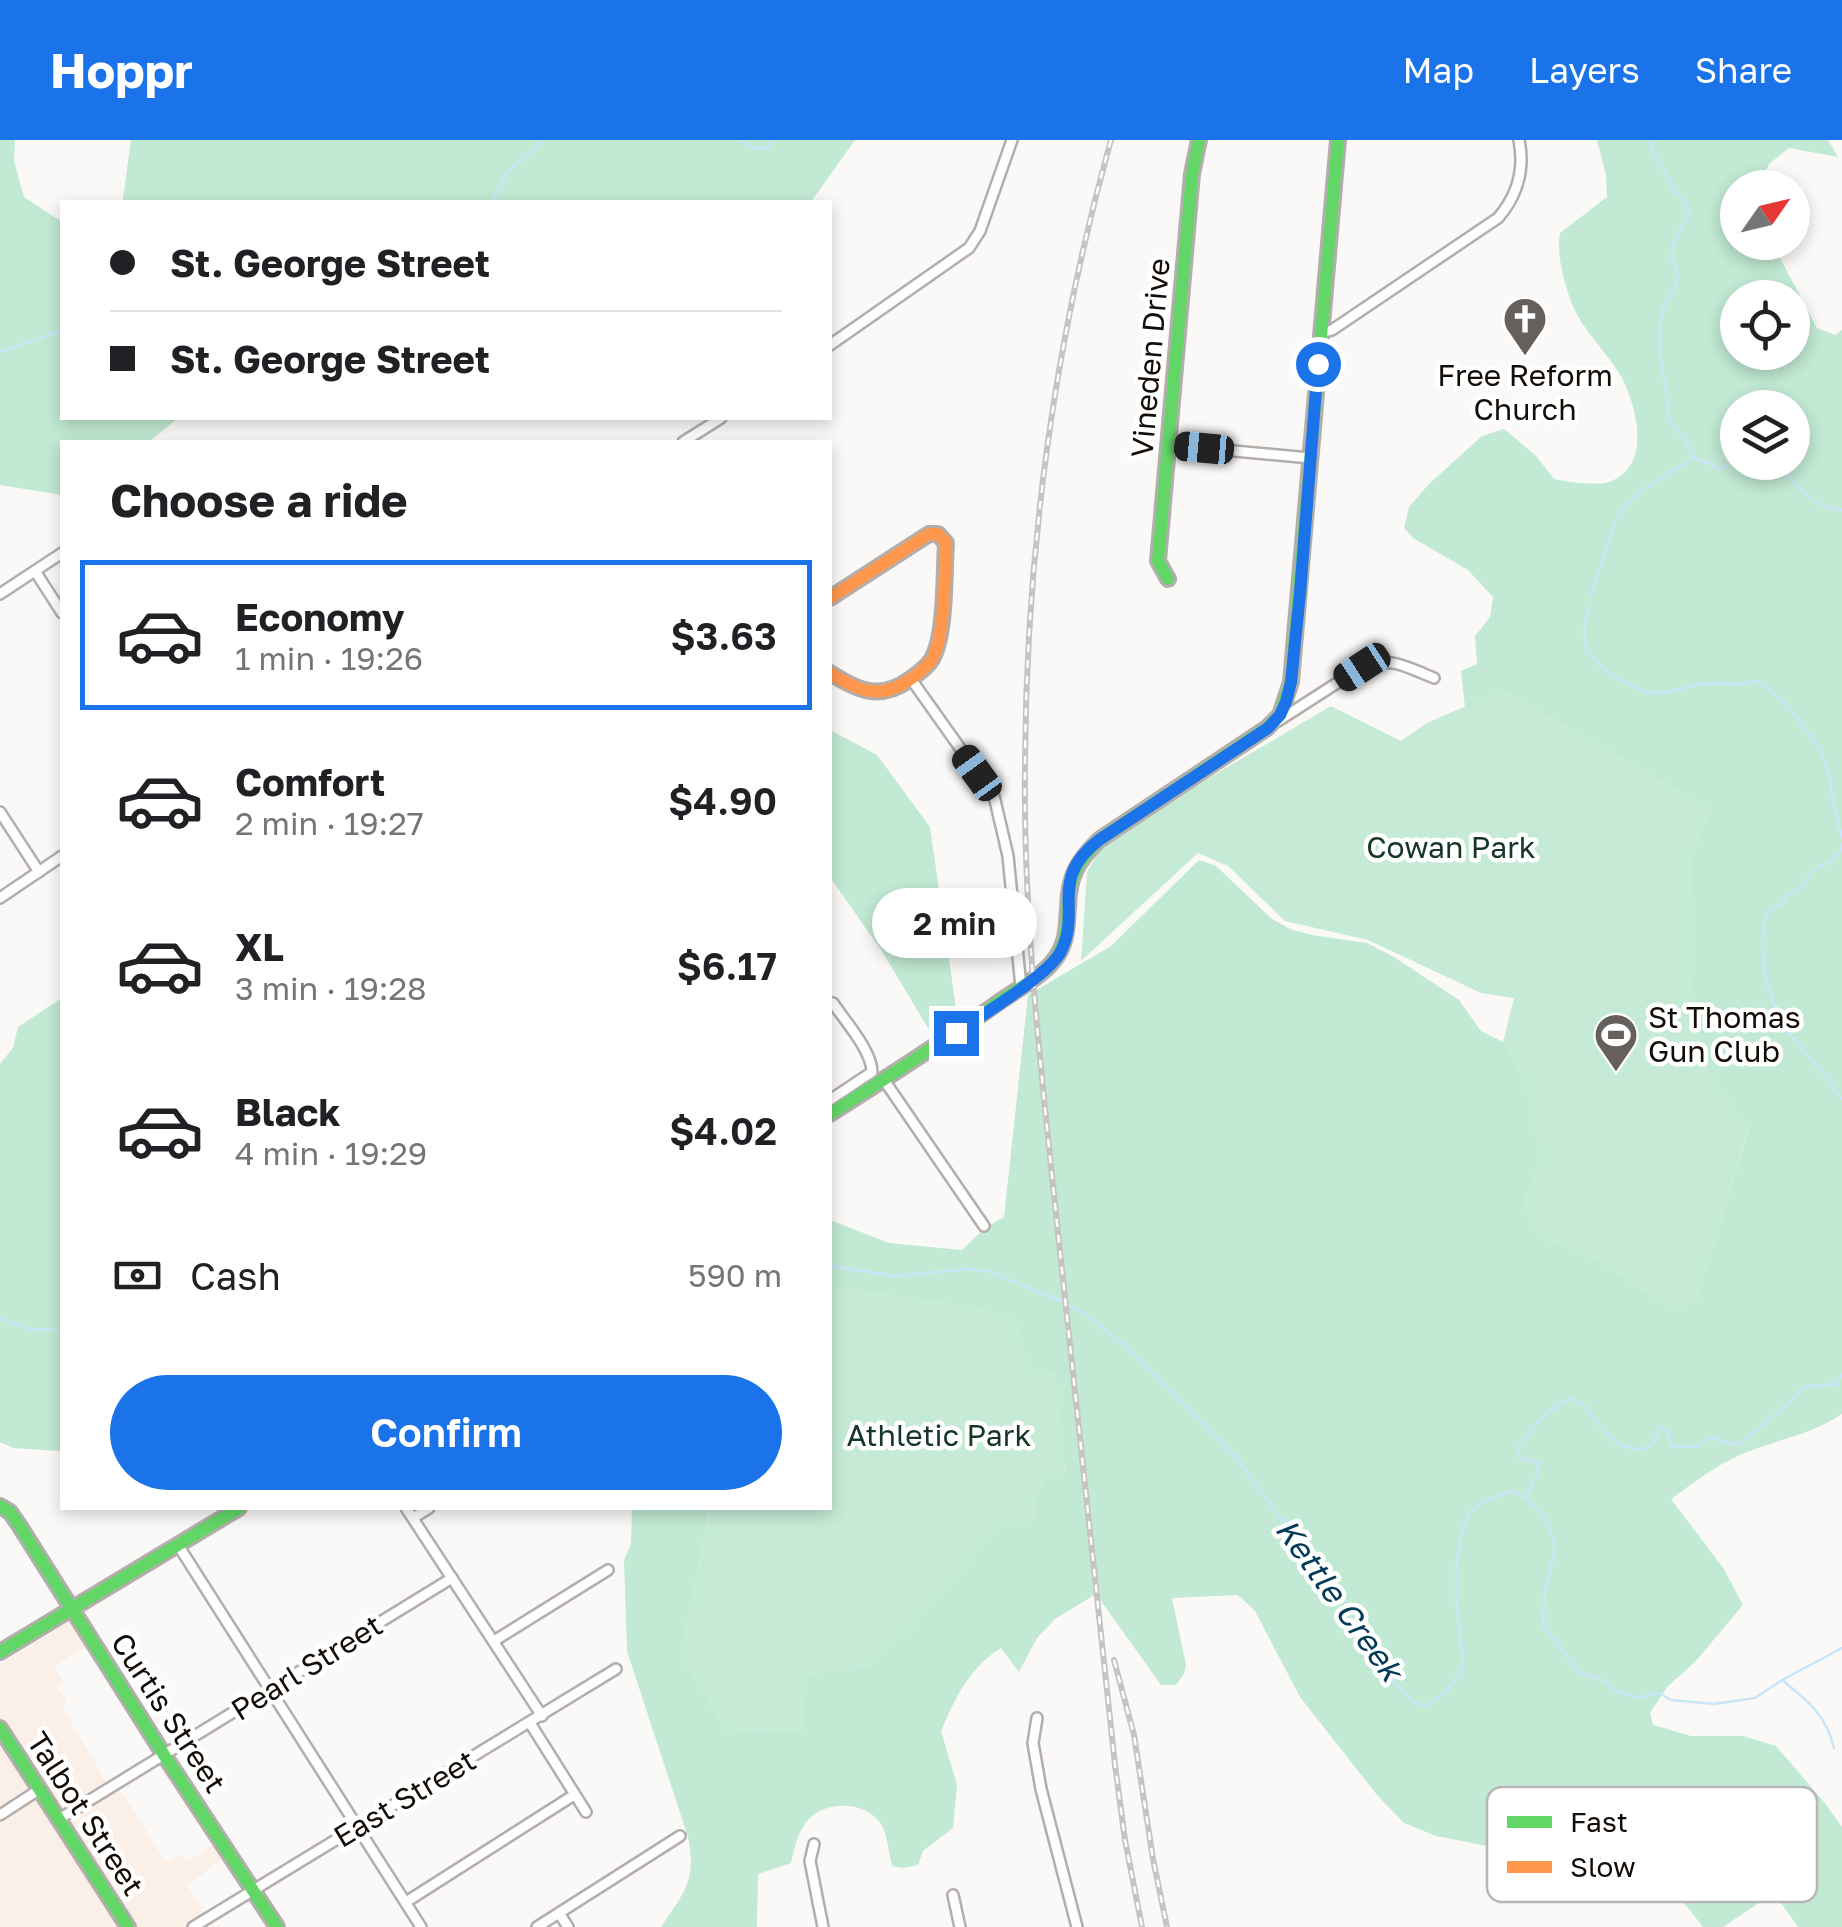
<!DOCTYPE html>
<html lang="en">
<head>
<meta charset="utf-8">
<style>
  :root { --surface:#fff; --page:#f6f6f6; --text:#202124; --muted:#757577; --line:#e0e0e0; --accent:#1a73e8 }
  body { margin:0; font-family:"Golos Text",sans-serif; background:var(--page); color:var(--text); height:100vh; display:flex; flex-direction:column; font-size:38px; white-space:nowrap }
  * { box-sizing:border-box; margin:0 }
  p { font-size:32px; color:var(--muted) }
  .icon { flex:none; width:55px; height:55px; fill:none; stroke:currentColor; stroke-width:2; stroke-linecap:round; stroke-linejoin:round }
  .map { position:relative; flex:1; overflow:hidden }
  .details { position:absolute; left:60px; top:300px; width:772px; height:1070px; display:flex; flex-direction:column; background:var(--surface); border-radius:0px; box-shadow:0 5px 15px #0003 }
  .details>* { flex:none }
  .guide { position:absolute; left:60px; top:60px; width:772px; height:220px; border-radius:0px; box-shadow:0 5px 15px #0003; display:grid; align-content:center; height:220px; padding:0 50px; background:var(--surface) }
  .needle { width:65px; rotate:56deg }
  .tools { position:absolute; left:1720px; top:30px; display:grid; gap:20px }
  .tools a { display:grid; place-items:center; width:90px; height:90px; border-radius:50%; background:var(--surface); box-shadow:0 5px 15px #0003; font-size:50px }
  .end { position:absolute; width:45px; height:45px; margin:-22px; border:12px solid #1a73e8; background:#fff; box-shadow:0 0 0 5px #fff }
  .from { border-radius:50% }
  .bubble { position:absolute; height:70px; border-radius:35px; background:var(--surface); box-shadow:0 5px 15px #0003; font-size:32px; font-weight:600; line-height:70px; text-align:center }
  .car { position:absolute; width:30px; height:60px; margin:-30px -15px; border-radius:12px; box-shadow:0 0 8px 2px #0007; background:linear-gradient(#222 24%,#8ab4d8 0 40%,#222 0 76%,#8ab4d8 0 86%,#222 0) }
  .guide b { display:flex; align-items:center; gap:35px; height:95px; font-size:38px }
  .guide b+b { border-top:2px solid var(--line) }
  .guide i { width:25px; height:25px; background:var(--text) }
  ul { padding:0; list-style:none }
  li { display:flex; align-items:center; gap:30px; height:150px; margin:0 20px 15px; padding:0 30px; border:5px solid transparent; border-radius:0px }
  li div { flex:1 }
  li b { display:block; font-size:38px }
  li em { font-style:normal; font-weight:600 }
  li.selected { border-color:var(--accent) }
  li>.icon { width:90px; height:90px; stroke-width:1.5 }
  h2 { padding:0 50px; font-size:45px; line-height:120px }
  .pay { display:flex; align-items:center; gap:25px; height:110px; padding:0 50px; font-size:38px }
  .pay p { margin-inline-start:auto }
  .action { display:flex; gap:20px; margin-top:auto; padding:20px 50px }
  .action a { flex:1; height:115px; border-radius:60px; background:var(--accent); color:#fff; font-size:40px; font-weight:600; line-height:115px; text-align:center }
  header { display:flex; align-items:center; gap:60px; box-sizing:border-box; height:140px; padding:0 50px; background:var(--accent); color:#fff }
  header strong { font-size:48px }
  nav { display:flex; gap:55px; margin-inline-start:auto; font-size:35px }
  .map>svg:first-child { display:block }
  .built { fill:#fbf0e8 }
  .green { fill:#c5ebd6 }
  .forest { fill:#c1e9d3; fill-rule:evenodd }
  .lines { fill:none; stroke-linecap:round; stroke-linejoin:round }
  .stream { stroke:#cae5f7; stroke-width:2.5 }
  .street-casing { stroke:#b3aeab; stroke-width:14 }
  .fast-casing { stroke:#b3aeab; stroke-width:18 }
  .slow-casing { stroke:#b3aeab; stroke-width:18 }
  .street { stroke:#fefefe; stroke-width:9 }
  .fast { stroke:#63d668; stroke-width:12 }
  .slow { stroke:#ff974d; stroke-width:12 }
  .rail-casing { stroke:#c5c4c3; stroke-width:6 }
  .rail { stroke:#fff; stroke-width:2.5; stroke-dasharray:8; stroke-linecap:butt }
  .route { stroke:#1a73e8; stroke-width:12 }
  .labels { text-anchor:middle; stroke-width:9; stroke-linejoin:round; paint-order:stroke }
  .street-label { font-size:30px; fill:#140d07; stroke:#fff }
  .poi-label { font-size:30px; fill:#140d07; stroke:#fff }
  .park-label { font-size:30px; fill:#163727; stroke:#fff }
  .water-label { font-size:32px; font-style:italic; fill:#013b58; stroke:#fff }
  .key { fill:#fff; stroke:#b8b6b5; stroke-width:2.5 }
  .key-label { font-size:28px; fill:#140d07 }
</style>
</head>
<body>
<header>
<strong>Hoppr</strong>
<nav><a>Map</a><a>Layers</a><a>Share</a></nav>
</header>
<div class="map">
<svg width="1842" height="1787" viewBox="0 0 1842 1787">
  <rect width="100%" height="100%" fill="#fbf9f7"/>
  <polygon class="built" points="71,1481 87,1506 54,1527 64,1543 56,1547 67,1561 62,1567 107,1643 122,1653 166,1722 181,1714 186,1722 213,1705 221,1720 187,1745 214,1785 208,1787 0,1787 0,1524"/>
  <g class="green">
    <polygon points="1502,550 1711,670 1693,709 1714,938 1749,988 1695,1165 1668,1166 1599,1120 1540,1096 1524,1064 1538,1025 1519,928 1503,902 1514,858 1481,853 1368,800 1285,781 1228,726 1198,713 1081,821 1087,732 1107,698 1331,566 1401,601 1427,583"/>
    <polygon points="830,1147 968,1167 1018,1180 1028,1230 1057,1233 1065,1333 1047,1338 1035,1357 1034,1382 871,1526 806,1534 804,1592 728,1591 681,1517 706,1389 708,1368 830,1368"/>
  </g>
  <g class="forest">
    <polygon points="0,0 15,0 14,21 24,57 62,82 62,278 178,278 149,302 62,302 62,355 0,345"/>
    <polygon points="131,0 855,0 811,62 120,62 123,59"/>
    <path d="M1597 0H1828L1838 17 1789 8 1769 24 1759 47 1738 48V102L1772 103 1817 188 1835 195 1842 190V1274C1810 1296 1772 1300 1738 1316 1713 1327 1692 1344 1671 1359L1724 1429 1743 1465 1695 1522 1667 1547 1650 1573 1653 1585 1691 1596H1743L1776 1606 1824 1662 1842 1687V1787H1798L1774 1753 1723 1787H1703L1640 1707 1571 1706 1513 1711 1436 1696 1404 1683 1377 1655 1300 1557 1255 1471 1238 1455 1172 1458 1186 1525 1184 1534 1176 1545H1161L1096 1454 1055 1479 1037 1498 1019 1532 1001 1508C968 1529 956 1557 941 1591L957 1645 953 1688 923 1711 918 1725 903 1728 892 1726C889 1714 888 1699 883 1688 872 1662 827 1658 808 1680 798 1691 794 1709 791 1723L758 1734 757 1787H661C684 1753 697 1740 688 1697L627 1511 624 1420 631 1404 632 1368H708L706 1389 681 1517 728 1591 803 1592 806 1534 871 1526 907 1493 1002 1386 1034 1382 1035 1357 1047 1338 1065 1332 1056 1233 1028 1231 1017 1180 968 1167 830 1147V1080L889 1103 962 1110 985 1088 1004 1077 1028 855 1111 806 1199 720 1216 726 1272 779 1290 789 1312 795 1367 803 1394 817 1459 860 1481 891 1503 902 1519 928 1533 976 1538 1025 1524 1064 1540 1096 1599 1120 1668 1166 1695 1164 1749 989 1714 938 1701 911 1689 821 1693 709 1711 670 1502 550 1465 567 1461 531 1477 524 1475 496 1490 477 1493 457 1468 430 1413 398 1404 388 1409 367 1429 344 1482 296 1504 289 1536 316 1554 339C1567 342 1597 346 1609 342 1651 327 1638 271 1623 240 1608 212 1583 192 1571 162 1564 141 1556 114 1560 93L1607 57 1606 35ZM1738 158H1792V212H1738ZM1738 268H1792V322H1738Z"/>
    <polygon points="830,590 877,615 930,687 958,882 934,898 883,813 830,737"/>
    <polygon points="62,858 62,1311 59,1311 13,1308 0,1302 0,924 13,908 18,887"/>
  </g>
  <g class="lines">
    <g class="stream">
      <polyline points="740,0 756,8 768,8 772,0"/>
      <path d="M1648 0 1673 47 1686 64 1689 73C1684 87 1671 100 1672 116 1672 124 1678 131 1678 138 1678 147 1672 152 1668 159 1662 168 1661 178 1660 188 1657 220 1669 250 1669 281L1683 297 1693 317 1721 329 1738 317"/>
      <polyline points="492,62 507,33 543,0"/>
      <polyline points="0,212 62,190"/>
      <path d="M1779 322C1794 345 1813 368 1842 370"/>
      <polyline points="1591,455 1617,377 1637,354 1692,318"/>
      <path d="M1588 467C1586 478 1582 494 1586 506 1592 526 1635 552 1655 553 1671 554 1685 546 1701 544 1720 541 1737 547 1756 541L1769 549 1788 566 1820 609 1829 633 1833 663 1842 697"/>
      <path d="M1842 704V709L1833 720 1814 729 1801 747 1788 755 1781 765 1768 771C1754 812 1769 872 1798 904 1808 916 1819 928 1829 940 1833 946 1837 954 1842 959"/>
      <path d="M830 1126 895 1136 968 1129 991 1132 1063 1162 1088 1176 1132 1212 1237 1319 1301 1406 1342 1456 1369 1496 1394 1542 1415 1563 1425 1565 1431 1562 1444 1554 1460 1534 1463 1520 1456 1461V1427L1462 1391 1470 1372 1484 1361 1512 1351C1534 1359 1551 1384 1555 1407L1545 1453 1543 1485 1579 1532 1604 1541 1618 1552 1639 1558 1659 1553 1671 1560 1714 1564 1755 1558 1782 1540 1842 1508"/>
      <polyline points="0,1179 31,1189 62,1190"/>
      <path d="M1527 1356 1536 1337 1538 1323 1520 1318 1518 1307C1534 1286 1548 1268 1572 1258 1594 1269 1595 1286 1611 1298 1631 1313 1654 1316 1659 1287L1668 1292 1672 1307 1697 1306 1712 1297 1727 1303 1740 1304 1791 1261 1803 1247 1836 1244 1842 1235"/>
      <path d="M1782 1540C1807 1560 1827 1576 1834 1608"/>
    </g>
    <defs>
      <g id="street">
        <path d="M1321 193 1332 190 1498 78C1518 55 1525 30 1519 0"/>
        <polyline points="830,205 969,108 980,91 1012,0"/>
        <polyline points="683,302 721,278"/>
        <polyline points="1169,305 1310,318"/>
        <polyline points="35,431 62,473"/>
        <polyline points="0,454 62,413"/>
        <polyline points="911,539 994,656 1008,716 1021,847"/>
        <path d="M1278 581 1362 527C1392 516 1406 527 1434 538"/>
        <polyline points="0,672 39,732"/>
        <polyline points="0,758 62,716"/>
        <polyline points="884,940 984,1086"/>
        <path d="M830 960 872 932C872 911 845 881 833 863"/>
        <polyline points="406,1368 542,1576"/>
        <polyline points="413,1378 429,1368"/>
        <polyline points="178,1405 421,1787"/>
        <polyline points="494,1501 608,1430"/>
        <polyline points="1037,1578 1033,1603 1041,1649 1077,1787"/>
        <polyline points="530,1583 586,1672"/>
        <polyline points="0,1675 40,1649"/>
        <polyline points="59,1679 452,1438"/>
        <polyline points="814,1704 810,1721 823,1787"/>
        <polyline points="953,1755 960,1787"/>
        <polyline points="406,1762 574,1655"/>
        <polyline points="559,1773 568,1787"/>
        <polyline points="193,1787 616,1529"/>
        <polyline points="537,1787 680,1696"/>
      </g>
      <g id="fast">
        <polyline points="1168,439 1158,421 1192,34 1199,0"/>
        <path d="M830 974C888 937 946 900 1002 860 1022 846 1049 833 1060 811 1067 798 1067 782 1068 767 1069 735 1077 722 1099 700L1267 588 1280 575 1291 542 1338 0"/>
        <polyline points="0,1366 10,1372 19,1385 164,1615 277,1787"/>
        <polyline points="0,1512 239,1368"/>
        <polyline points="0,1588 128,1787"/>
      </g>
      <path id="slow" d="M830 458 929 394H938L946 403C944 432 946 495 932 519 927 528 917 534 909 540 879 561 857 550 830 533"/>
    </defs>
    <use href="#street" class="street-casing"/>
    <use href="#fast" class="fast-casing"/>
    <use href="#slow" class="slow-casing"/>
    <use href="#street" class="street"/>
    <use href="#fast" class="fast"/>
    <use href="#slow" class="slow"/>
    <defs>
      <g id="rail">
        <path d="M1111 0C1054 203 1026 415 1025 626 1023 782 1042 938 1058 1093 1077 1270 1096 1447 1115 1625L1125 1700 1142 1787"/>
        <polyline points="1114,1520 1134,1595 1153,1719 1167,1787"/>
      </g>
    </defs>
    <use href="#rail" class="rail-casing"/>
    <use href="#rail" class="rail"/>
  </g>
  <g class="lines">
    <path class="route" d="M956 893C980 876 1047 836 1060 813 1083 771 1047 740 1099 700L1268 588 1280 575 1286 562 1291 542 1300 453 1318 224"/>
  </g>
  <defs>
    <symbol id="church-pin" viewBox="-11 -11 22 30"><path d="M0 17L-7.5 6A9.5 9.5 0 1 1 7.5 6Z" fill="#65605b" stroke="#fff"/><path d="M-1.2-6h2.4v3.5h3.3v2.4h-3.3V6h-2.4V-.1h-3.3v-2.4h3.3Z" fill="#fff"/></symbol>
    <symbol id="stadium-pin" viewBox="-11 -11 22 30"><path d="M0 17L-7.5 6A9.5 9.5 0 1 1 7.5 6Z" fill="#65605b" stroke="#fff"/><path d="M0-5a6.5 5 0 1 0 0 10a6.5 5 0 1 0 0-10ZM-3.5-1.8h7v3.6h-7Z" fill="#fff"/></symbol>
  </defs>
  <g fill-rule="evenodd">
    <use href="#church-pin" x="1500" y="154" width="50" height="68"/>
    <use href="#stadium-pin" x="1591" y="870" width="50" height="68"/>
  </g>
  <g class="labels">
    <g class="street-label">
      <text transform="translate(1151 218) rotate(-85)" y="10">Vineden Drive</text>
      <text transform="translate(307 1528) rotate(-32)" y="10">Pearl Street</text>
      <text transform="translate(168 1573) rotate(57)" y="10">Curtis Street</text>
      <text transform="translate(405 1659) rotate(-31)" y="10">East Street</text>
      <text transform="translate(85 1674) rotate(57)" y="10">Talbot Street</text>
    </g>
    <g class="poi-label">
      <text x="1525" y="246">Free Reform<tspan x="1525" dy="34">Church</tspan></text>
      <text x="1648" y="888" text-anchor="start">St Thomas<tspan x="1648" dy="34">Gun Club</tspan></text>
    </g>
    <g class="park-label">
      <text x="1451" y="718">Cowan Park</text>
      <text x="939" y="1306">Athletic Park</text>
    </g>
    <g class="water-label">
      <text transform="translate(1339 1460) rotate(54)" y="11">Kettle Creek</text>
    </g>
  </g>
  <rect x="1487" y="1647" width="330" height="115" rx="15" class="key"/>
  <rect x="1507" y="1676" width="45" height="12" fill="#63d668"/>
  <rect x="1507" y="1721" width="45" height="12" fill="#ff974d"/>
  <g class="key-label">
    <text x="1570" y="1692">Fast</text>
    <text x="1570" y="1737">Slow</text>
  </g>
</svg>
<div class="tools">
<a><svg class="needle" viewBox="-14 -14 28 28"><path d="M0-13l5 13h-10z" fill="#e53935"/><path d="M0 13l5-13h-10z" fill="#757577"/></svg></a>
<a><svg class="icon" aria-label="locate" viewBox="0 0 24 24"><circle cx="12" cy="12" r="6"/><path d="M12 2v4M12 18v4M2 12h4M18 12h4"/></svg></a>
<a><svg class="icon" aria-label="layers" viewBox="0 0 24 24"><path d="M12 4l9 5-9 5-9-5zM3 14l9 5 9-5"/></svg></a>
</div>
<i class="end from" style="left:1318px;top:224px"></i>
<i class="end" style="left:956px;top:893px"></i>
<div class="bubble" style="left:872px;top:748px;width:165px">2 min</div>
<i class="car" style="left:1204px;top:308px;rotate:275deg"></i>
<i class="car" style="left:1362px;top:527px;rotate:237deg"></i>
<i class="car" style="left:977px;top:633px;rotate:324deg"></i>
<div class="guide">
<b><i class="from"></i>St. George Street</b>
<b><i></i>St. George Street</b>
</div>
<section class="details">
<h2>Choose a ride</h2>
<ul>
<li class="selected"><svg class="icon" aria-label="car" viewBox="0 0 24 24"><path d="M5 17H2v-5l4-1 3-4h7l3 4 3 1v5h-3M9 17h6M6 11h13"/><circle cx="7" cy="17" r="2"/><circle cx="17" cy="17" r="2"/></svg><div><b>Economy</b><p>1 min · 19:26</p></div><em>$3.63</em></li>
<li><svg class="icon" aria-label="car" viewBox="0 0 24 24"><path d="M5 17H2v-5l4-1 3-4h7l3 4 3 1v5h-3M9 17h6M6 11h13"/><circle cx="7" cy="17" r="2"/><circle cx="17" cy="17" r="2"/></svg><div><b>Comfort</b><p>2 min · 19:27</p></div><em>$4.90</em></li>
<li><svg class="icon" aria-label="car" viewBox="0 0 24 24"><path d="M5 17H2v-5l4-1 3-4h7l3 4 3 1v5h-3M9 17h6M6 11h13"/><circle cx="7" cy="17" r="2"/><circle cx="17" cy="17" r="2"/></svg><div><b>XL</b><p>3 min · 19:28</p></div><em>$6.17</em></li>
<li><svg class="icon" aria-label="car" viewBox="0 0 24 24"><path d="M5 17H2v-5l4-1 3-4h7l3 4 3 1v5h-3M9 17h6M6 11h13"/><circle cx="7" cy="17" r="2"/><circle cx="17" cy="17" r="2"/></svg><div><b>Black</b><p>4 min · 19:29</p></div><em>$4.02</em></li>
</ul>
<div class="pay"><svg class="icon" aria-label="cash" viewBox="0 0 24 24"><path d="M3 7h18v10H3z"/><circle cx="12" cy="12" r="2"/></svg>Cash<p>590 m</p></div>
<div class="action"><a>Confirm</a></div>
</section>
</div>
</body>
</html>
